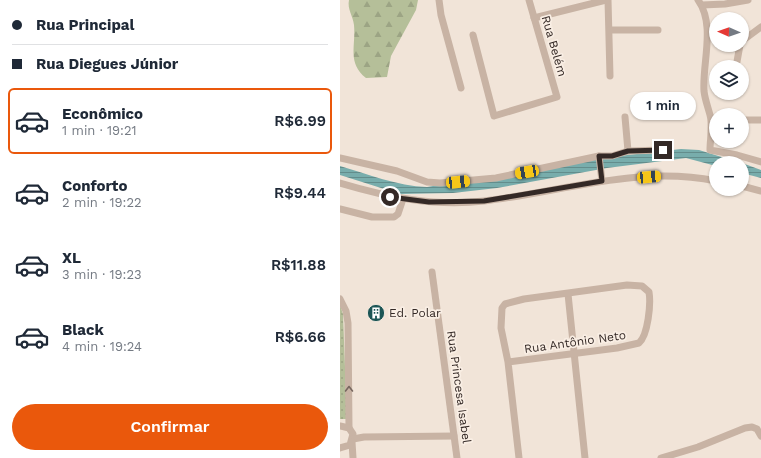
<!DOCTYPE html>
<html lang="pt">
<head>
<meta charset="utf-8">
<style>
  :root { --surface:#fff; --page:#f2f2f3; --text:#1f2937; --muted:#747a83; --line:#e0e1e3; --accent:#ea580c }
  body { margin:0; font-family:"Work Sans",sans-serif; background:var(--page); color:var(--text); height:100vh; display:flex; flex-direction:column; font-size:15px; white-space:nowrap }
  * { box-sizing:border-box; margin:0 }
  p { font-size:13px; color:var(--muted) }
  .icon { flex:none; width:22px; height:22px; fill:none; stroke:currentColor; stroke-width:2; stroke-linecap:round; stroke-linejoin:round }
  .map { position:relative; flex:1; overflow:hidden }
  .sheet { display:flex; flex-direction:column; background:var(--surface); width:340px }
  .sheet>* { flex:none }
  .top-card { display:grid; align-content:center; height:88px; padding:0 12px; background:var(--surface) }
  .needle { width:26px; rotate:272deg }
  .tools { position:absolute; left:369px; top:12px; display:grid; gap:8px }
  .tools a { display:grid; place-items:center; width:40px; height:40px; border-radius:50%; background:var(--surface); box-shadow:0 1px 3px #0004; font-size:20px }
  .end { position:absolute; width:18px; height:18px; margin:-9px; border:5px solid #342926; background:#fff; box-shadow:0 0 0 2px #fff }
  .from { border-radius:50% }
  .bubble { position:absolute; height:28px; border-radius:14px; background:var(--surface); box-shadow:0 1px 3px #0004; font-size:13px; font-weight:600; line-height:28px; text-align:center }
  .car { position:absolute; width:12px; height:24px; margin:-12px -6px; border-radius:5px; box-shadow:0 0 3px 1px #0007; background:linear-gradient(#f5c518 24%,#345 0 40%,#f5c518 0 76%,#345 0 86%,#f5c518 0) }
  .top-card b { display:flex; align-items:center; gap:14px; height:38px; font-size:15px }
  .top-card b+b { border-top:1px solid var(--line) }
  .top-card i { width:10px; height:10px; background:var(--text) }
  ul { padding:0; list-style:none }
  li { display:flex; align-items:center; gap:12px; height:66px; margin:0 8px 6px; padding:0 4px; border:2px solid transparent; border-radius:6px }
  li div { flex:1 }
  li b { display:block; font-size:15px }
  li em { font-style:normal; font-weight:600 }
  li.active { border-color:var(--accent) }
  li>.icon { width:36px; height:36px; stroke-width:1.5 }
  .cta { display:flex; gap:8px; margin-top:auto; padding:8px 12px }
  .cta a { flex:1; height:46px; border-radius:24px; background:var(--accent); color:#fff; font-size:16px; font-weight:600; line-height:46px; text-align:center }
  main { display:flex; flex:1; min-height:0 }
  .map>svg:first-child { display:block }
  .forest { fill:url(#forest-firs) }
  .park { fill:url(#park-dots) }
  .water { fill:url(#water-rules) }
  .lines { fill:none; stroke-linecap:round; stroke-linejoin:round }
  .minor { stroke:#c8b3a4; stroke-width:7 }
  .oneway { stroke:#77675f }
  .route { stroke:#342926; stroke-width:5 }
  .labels { text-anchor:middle; stroke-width:3.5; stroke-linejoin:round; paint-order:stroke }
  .street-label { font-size:12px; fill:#342926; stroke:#f9eee4 }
  .poi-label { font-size:12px; fill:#342926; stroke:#f9eee4; text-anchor:start }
</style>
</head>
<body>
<main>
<section class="sheet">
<div class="top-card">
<b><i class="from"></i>Rua Principal</b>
<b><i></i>Rua Diegues Júnior</b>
</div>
<ul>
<li class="active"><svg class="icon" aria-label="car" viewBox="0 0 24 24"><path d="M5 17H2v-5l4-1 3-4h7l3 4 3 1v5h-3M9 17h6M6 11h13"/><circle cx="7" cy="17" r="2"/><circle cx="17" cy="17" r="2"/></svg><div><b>Econômico</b><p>1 min · 19:21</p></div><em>R$6.99</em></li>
<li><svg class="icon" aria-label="car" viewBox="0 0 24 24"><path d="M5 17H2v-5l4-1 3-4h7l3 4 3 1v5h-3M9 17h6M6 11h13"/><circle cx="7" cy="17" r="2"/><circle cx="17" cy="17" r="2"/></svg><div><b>Conforto</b><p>2 min · 19:22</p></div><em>R$9.44</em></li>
<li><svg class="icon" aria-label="car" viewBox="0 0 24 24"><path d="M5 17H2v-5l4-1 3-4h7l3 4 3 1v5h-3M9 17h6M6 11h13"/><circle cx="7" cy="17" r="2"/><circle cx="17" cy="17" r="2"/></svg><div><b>XL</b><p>3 min · 19:23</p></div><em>R$11.88</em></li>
<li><svg class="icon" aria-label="car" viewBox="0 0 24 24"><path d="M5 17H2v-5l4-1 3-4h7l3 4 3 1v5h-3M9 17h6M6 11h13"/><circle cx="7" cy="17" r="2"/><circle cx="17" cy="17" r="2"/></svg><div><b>Black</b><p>4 min · 19:24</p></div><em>R$6.66</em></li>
</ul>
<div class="cta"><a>Confirmar</a></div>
</section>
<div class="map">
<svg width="421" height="458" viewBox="0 0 421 458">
  <defs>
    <pattern id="forest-firs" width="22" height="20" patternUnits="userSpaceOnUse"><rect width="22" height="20" fill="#b5bf99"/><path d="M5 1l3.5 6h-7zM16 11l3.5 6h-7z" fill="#9ca484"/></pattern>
    <pattern id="park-dots" width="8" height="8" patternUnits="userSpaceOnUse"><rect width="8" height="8" fill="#b5bf99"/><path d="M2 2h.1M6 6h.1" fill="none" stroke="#9ca484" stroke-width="1.8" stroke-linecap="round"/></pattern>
    <pattern id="water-rules" width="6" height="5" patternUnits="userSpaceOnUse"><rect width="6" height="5" fill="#78adac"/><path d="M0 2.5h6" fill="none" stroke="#638d8c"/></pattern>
  </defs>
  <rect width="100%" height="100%" fill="#f1e4d8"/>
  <path class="forest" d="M9 0H78L76 10 51 56 47 77 26 78C7 63 16 46 14 25 13 16 7 9 9 0Z"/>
  <polygon class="park" points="0,305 3,314 7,419 0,419"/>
  <g class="water">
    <path d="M341 149 359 150 401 163H376V166L346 158 267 168 157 188 113 193 60 194 0 175V166C28 174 57 186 87 187L252 159Z"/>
    <polygon points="402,163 421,170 421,178 402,173"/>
  </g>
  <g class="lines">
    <g class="minor">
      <polyline points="99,0 101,15 121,88"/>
      <polyline points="268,0 270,76"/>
      <path d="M358 0C376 25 362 63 364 91 365 100 368 107 370 115 373 125 370 139 370 150L397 155 421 162"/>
      <polyline points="362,5 385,4 408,0"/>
      <polyline points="194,18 266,0"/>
      <polyline points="270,30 318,30"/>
      <polyline points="133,35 154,116 217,97 189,0"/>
      <polyline points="402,41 421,27"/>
      <polyline points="396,67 400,45"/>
      <polyline points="285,117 288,151"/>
      <polyline points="402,120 421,120"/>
      <polyline points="259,156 262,181"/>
      <polyline points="0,158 57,171 87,182 100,183 156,178 259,156 272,156 288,151 323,150"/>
      <path d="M0 183C47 197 95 207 144 201 221 192 298 165 376 181"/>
      <polyline points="402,186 421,191"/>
      <polyline points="0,209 32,217 54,217 58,214 63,199"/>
      <polyline points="92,272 117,458"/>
      <polyline points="228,294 245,458"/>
      <polyline points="0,299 6,311 8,323 9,428"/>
      <path d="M168 362 277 348 299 343C308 335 311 304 309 292L302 286 287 285 184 299 165 304 162 308 161 328 168 362 179 458"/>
      <polyline points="0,426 9,428 13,434 10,445 0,448"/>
      <polyline points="13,439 24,437 114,436"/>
      <polyline points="12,442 13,458"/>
      <polyline points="321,458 358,447 405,428 412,427 417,429 421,436"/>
    </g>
  </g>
  <defs><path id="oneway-chevron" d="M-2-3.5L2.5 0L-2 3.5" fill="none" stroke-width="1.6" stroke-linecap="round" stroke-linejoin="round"/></defs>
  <use class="oneway" href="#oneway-chevron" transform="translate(9 389) rotate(-90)"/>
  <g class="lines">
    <polyline class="route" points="50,197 89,202 144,201 262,181 259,156 272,156 288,151 323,150"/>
  </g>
  <defs>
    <symbol id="building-disc" viewBox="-11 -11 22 22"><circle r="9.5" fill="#1c5555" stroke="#f9eee4"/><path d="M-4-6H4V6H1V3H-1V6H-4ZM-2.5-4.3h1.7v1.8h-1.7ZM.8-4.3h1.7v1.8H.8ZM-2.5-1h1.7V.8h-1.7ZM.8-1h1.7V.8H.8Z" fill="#fff"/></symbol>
  </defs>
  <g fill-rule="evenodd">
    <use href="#building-disc" x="26" y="303" width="20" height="20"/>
  </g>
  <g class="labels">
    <g class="street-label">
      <text transform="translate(214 46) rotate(74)" y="4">Rua Belém</text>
      <text transform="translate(235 342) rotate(-8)" y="4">Rua Antônio Neto</text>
      <text transform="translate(119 387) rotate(82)" y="4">Rua Princesa Isabel</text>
    </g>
    <g class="poi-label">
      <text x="49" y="317">Ed. Polar</text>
    </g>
  </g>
</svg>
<div class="tools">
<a><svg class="needle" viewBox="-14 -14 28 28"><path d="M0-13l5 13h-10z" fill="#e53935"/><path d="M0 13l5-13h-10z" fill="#747a83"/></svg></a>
<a><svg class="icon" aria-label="layers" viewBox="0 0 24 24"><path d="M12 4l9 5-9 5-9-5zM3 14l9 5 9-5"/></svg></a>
<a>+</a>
<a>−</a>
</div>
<i class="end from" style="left:50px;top:197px"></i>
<i class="end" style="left:323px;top:150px"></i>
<div class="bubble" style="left:290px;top:92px;width:66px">1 min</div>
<i class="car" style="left:187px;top:172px;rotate:260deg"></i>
<i class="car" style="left:309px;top:177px;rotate:85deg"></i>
<i class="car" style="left:118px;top:182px;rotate:84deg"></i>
</div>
</main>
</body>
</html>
